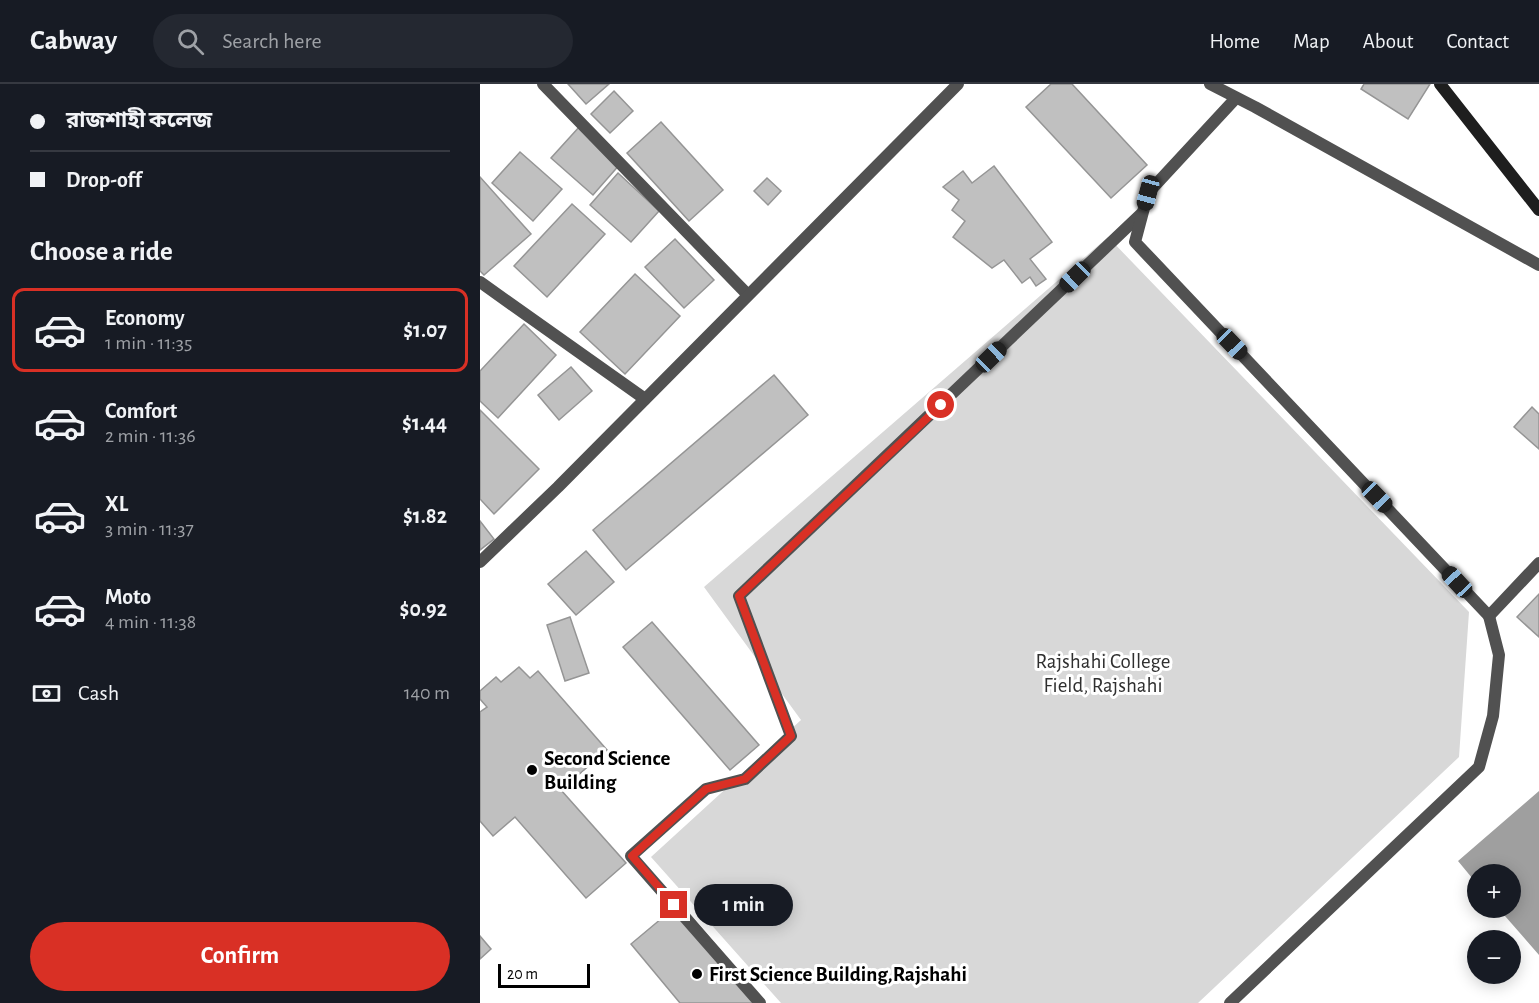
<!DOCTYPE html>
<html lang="en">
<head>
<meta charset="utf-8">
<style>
  :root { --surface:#171b24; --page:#242831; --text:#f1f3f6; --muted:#9ea1a6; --line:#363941; --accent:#d93025 }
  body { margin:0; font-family:"Alegreya Sans","Noto Sans Bengali",sans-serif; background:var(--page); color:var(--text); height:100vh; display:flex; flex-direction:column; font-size:22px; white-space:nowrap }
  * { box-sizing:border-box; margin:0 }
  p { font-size:20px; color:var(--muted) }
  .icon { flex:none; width:33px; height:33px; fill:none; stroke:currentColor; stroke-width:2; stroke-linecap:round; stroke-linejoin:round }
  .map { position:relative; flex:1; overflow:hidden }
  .sheet { display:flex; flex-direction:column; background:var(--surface); width:480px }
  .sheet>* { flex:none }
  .banner { display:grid; align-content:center; height:132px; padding:0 30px; background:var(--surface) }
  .tools { position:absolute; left:987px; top:780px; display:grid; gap:12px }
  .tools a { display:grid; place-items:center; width:54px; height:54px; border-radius:50%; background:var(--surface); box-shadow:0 3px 15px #0003; font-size:30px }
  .scale { position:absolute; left:18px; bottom:15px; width:92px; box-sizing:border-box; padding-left:6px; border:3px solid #000; border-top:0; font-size:16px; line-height:21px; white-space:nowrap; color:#000; -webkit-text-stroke:4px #fff; paint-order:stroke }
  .end { position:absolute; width:27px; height:27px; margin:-14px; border:8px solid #d93025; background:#fff; box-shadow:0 0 0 3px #fff }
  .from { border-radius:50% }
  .bubble { position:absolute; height:42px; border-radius:21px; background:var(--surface); box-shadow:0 3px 15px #0003; font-size:20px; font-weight:700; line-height:42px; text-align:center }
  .car { position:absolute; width:18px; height:36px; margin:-18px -9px; border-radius:8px; box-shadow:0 0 4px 2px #0007; background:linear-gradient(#222 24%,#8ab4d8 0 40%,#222 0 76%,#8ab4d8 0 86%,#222 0) }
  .banner b { display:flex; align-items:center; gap:21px; height:57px; font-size:22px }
  .banner b+b { border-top:2px solid var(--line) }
  .banner i { width:15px; height:15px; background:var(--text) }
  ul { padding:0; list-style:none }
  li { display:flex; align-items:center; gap:18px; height:84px; margin:0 12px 9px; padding:0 18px; border:3px solid transparent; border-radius:12px }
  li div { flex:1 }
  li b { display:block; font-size:22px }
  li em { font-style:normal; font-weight:700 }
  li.selected { border-color:var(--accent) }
  li>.icon { width:54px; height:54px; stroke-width:1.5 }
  h2 { padding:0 30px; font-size:27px; line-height:72px }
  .pay { display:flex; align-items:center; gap:15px; height:66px; padding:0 30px; font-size:22px }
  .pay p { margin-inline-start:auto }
  .button { display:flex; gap:12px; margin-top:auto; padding:12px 30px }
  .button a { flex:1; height:69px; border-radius:36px; background:var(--accent); color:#fff; font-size:24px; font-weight:700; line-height:69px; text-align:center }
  header { display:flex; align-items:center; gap:36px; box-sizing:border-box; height:84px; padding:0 30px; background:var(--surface); border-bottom:2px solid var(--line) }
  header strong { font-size:28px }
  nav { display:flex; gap:33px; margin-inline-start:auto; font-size:21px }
  .search { width:420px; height:54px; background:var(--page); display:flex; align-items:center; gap:15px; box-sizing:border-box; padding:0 21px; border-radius:33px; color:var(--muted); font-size:22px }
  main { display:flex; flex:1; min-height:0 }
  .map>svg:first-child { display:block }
  .green { fill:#d8d8d8 }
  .water { fill:#9f9f9f }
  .building { fill:#c0c0c0; stroke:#959595; stroke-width:1.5 }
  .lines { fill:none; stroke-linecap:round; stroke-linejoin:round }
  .street { stroke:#515151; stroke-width:12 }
  .secondary { stroke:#1e1e1e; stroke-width:12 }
  .route { stroke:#d93025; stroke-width:8 }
  .poi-dot { fill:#000; stroke:#fff; stroke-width:2 }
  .labels { text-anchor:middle; stroke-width:6; stroke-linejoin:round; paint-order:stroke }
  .park-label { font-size:21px; fill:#2f2f2f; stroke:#fff }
  .poi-label { font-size:21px; font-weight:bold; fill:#000; stroke:#fff; text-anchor:start }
</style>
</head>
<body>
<header>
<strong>Cabway</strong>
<div class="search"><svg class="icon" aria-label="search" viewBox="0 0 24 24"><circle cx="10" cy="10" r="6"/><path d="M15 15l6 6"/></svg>Search here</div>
<nav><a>Home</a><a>Map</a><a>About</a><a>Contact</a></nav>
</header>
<main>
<section class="sheet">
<div class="banner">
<b><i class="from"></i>রাজশাহী কলেজ</b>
<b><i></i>Drop-off</b>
</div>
<h2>Choose a ride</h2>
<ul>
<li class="selected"><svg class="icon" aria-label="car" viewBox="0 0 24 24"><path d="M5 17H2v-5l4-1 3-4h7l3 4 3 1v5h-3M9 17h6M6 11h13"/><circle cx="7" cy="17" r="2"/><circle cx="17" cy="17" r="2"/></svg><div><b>Economy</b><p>1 min · 11:35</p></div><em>$1.07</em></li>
<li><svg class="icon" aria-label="car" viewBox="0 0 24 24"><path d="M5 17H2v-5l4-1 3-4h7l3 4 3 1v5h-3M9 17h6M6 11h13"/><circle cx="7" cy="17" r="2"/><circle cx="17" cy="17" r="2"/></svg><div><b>Comfort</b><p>2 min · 11:36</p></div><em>$1.44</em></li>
<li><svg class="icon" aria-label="car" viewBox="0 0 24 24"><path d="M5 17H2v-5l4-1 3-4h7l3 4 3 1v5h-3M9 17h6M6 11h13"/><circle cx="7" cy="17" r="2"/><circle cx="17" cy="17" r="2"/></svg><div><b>XL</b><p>3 min · 11:37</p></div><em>$1.82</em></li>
<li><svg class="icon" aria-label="car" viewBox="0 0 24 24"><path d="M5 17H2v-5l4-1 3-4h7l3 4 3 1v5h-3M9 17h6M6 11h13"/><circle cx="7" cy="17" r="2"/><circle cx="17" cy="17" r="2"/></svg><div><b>Moto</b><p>4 min · 11:38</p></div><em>$0.92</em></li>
</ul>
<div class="pay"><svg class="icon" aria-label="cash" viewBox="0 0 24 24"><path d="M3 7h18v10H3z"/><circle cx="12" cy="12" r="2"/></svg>Cash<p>140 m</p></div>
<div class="button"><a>Confirm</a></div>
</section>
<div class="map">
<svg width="1059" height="919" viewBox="0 0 1059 919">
  <rect width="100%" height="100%" fill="#fff"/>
  <polygon class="green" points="628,153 989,528 979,673 718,919 301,919 171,773 321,636 224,503"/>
  <polygon class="water" points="1059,707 1059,871 1018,824 1030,824 1030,790 998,790 997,800 978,777"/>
  <g class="building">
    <polygon points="88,0 129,0 106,20"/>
    <polygon points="571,0 592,0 667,81 631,114 546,23"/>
    <polygon points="884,0 950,0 928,35 881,5"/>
    <polygon points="134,7 153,27 130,49 111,30"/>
    <polygon points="181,38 243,106 209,137 147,69"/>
    <polygon points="100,42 141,79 113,111 71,74"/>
    <polygon points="40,68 82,105 53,137 12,99"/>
    <polygon points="514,82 572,158 550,175 566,195 556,202 550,193 542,199 524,176 512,184 473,153 485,137 472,126 479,116 463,103 483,87 492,99"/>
    <polygon points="138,89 179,127 151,158 110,121"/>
    <polygon points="0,93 51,150 4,191 0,187"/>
    <polygon points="287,94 301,107 288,121 274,107"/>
    <polygon points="92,120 125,150 67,213 34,182"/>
    <polygon points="195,155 234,196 204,224 165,183"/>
    <polygon points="155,190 200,232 145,290 100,248"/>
    <polygon points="44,240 76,271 18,334 0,317 0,287"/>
    <polygon points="91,283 112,307 79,336 58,311"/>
    <polygon points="294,291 328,331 146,486 113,446"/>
    <polygon points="1052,323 1059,330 1059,365 1034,343"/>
    <polygon points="0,326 59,385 14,430 0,415"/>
    <polygon points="0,437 14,455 0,466"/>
    <polygon points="106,467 134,498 96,531 68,500"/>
    <polygon points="1059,510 1059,553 1037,533"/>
    <polygon points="90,533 109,589 85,597 67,541"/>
    <polygon points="172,538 279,661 250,686 143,563"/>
    <polygon points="39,583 50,594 58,587 127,666 81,706 146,779 106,814 35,733 13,752 0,737 0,628 7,623 0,615 0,607 16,593 21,598"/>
    <polygon points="200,819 284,919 200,919 151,860"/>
    <polygon points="0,852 11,865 0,875"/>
  </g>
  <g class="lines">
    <g class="street">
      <polyline points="63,0 268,211"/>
      <polyline points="730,0 775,23 1059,181"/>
      <polyline points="0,198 165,315"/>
      <polyline points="0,478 78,403 478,0"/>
      <polyline points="1009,532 1059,479"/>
      <polyline points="280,919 151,772 226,705 265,695 311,652 259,512 661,130"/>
      <polyline points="750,919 999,683 1013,632 1019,571 1009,532 655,158 668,109 756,14"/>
    </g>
    <polyline class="secondary" points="960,0 1059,126"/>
  </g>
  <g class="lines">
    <polyline class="route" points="194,821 152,772 226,705 265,695 311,652 259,512 461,321"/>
  </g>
  <g class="poi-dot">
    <circle cx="52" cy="686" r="6"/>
    <circle cx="217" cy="890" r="6"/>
  </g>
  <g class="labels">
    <g class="park-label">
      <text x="623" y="584">Rajshahi College<tspan x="623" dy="24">Field, Rajshahi</tspan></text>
    </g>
    <g class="poi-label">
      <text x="64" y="681">Second Science<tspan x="64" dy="24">Building</tspan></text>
      <text x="229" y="897">First Science Building,Rajshahi</text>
    </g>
  </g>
</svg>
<div class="tools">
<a>+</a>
<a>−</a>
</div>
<div class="scale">20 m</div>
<i class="end from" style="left:461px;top:321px"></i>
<i class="end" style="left:194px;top:821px"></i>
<div class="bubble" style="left:214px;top:800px;width:99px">1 min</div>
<i class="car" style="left:668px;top:109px;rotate:195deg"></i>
<i class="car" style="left:595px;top:193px;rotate:226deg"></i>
<i class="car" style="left:752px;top:260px;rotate:136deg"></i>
<i class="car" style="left:511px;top:273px;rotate:46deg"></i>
<i class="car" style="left:897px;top:413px;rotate:136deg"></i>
<i class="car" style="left:977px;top:498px;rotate:317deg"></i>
</div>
</main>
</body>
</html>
